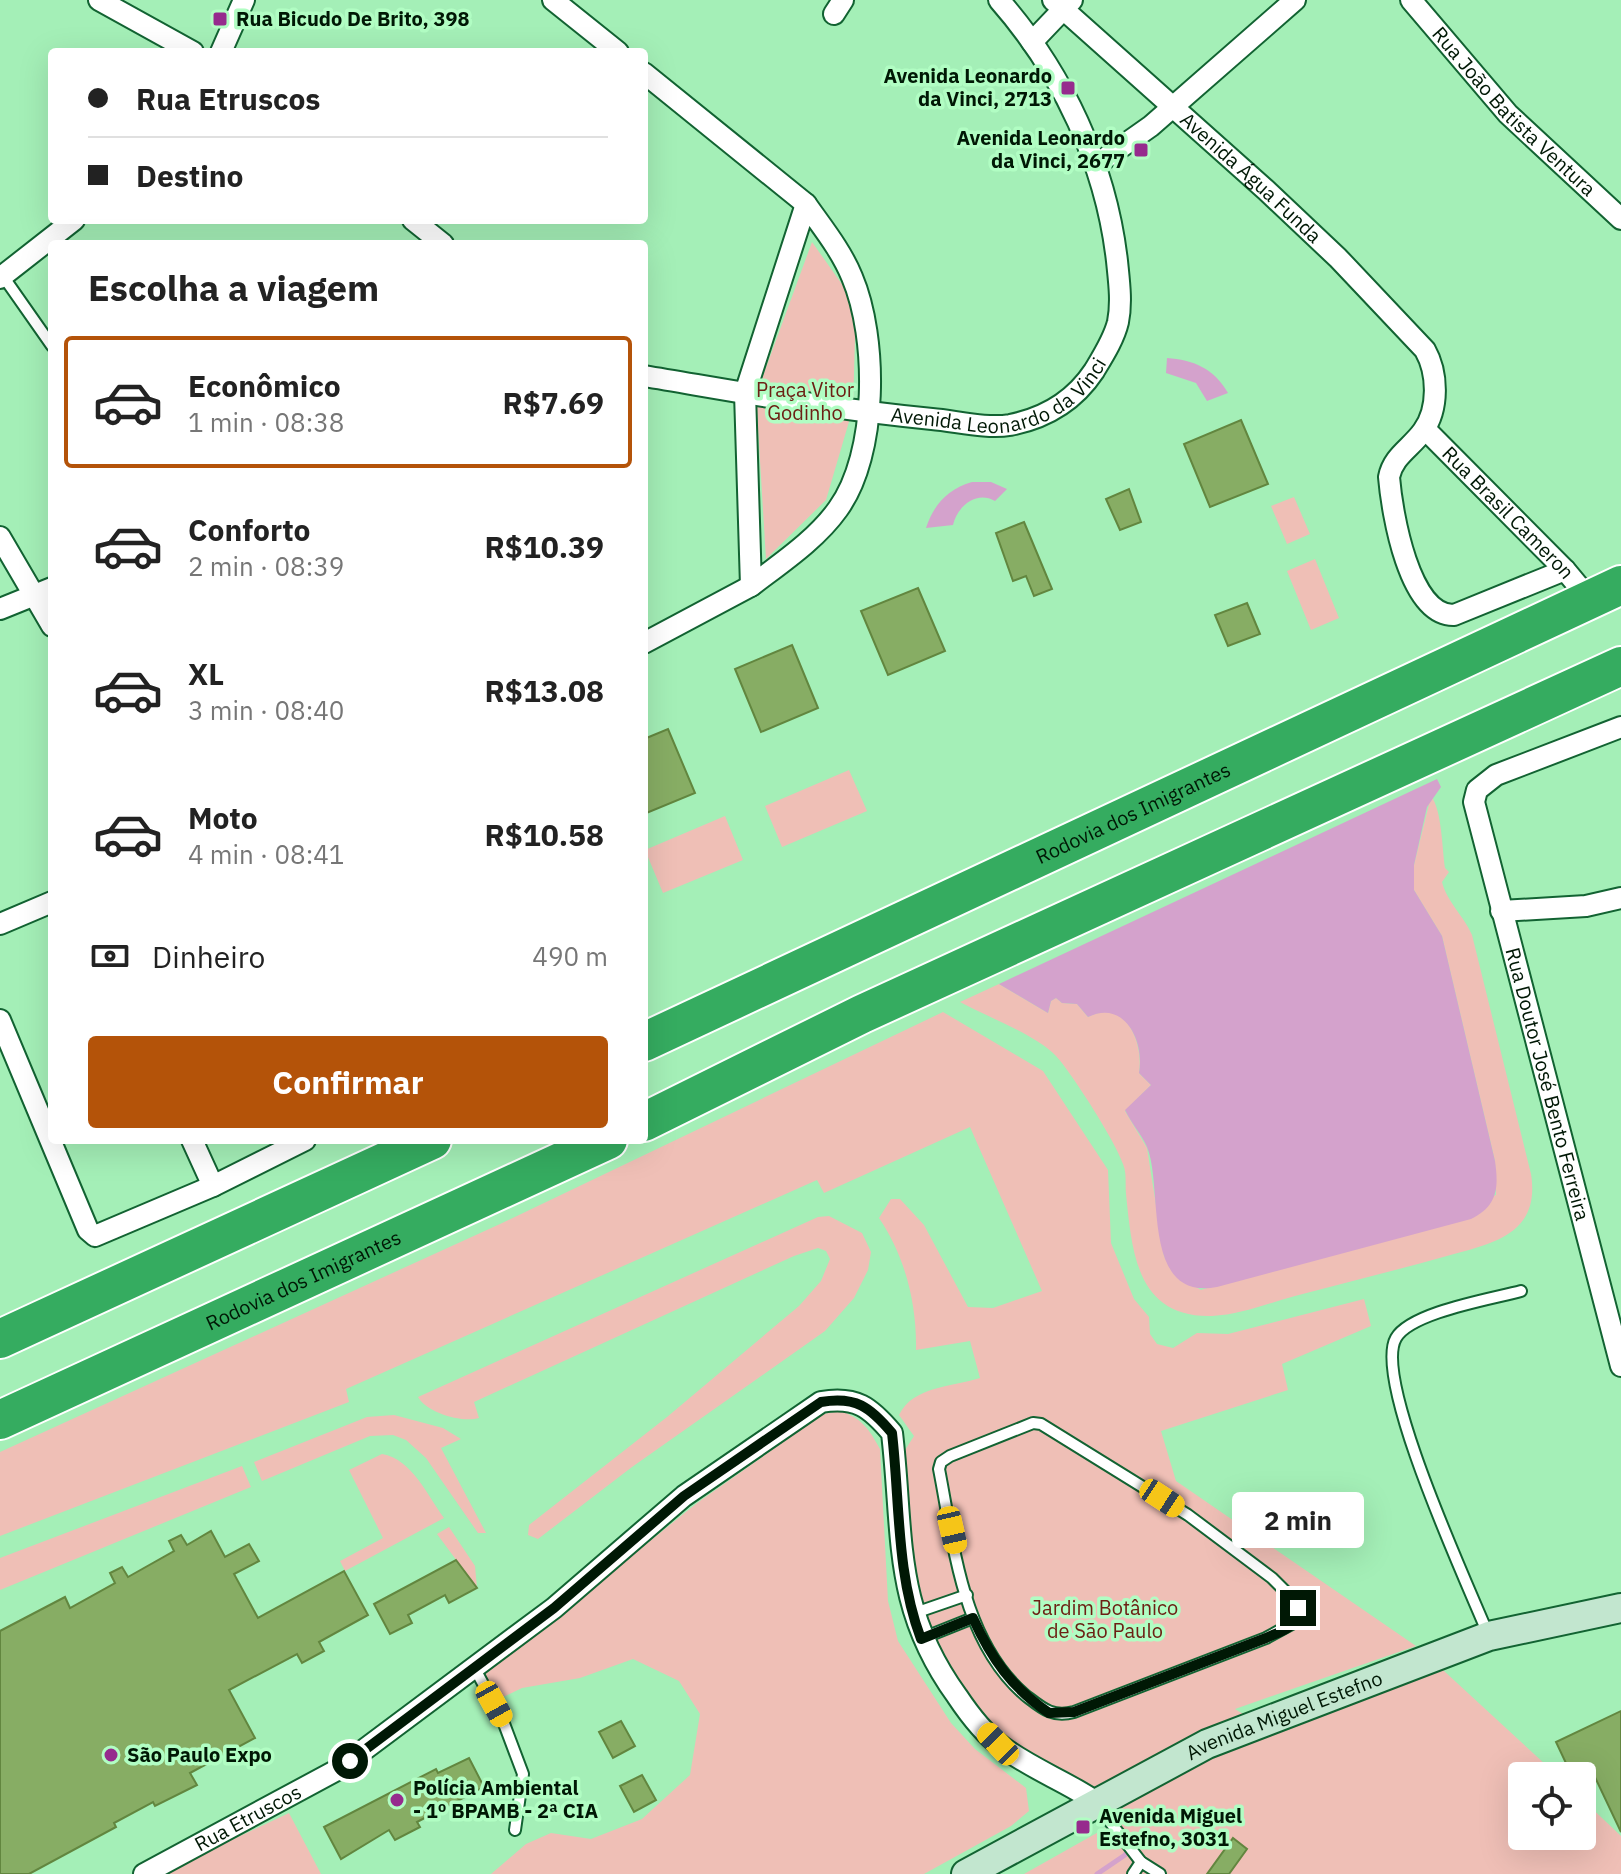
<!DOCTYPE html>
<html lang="pt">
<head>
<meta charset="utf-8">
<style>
  :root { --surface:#fff; --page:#f6f6f6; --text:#222; --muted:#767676; --line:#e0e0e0; --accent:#b45309 }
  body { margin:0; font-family:"IBM Plex Sans",sans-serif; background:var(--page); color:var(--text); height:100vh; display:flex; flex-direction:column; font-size:30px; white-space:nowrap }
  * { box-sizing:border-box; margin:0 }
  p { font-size:26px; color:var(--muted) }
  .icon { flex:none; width:44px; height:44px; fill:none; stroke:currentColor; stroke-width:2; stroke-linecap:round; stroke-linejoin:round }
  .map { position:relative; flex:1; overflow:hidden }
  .panel { position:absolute; left:48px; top:240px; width:600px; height:904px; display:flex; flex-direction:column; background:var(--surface); border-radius:8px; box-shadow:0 8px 32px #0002 }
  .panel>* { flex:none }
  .banner { position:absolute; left:48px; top:48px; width:600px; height:176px; border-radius:8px; box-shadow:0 8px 32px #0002; display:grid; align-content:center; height:176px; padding:0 40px; background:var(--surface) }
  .fabs { position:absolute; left:1508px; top:1762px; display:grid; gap:16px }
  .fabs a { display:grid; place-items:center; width:88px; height:88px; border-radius:8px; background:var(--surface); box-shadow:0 8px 32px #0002; font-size:40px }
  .end { position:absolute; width:36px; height:36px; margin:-18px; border:10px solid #001805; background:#fff; box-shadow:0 0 0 4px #fff }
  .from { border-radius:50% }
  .bubble { position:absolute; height:56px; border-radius:8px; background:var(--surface); box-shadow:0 8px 32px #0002; font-size:26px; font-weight:700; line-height:56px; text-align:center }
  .car { position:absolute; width:24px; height:48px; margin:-24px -12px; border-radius:10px; box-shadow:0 0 6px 2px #0007; background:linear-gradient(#f5c518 24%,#345 0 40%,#f5c518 0 76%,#345 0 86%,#f5c518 0) }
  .banner b { display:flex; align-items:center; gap:28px; height:76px; font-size:30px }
  .banner b+b { border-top:2px solid var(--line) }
  .banner i { width:20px; height:20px; background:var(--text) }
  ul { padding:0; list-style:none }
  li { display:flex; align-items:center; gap:24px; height:132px; margin:0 16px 12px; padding:0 24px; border:4px solid transparent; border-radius:8px }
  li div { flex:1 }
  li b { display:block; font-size:30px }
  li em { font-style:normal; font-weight:700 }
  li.selected { border-color:var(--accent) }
  li>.icon { width:72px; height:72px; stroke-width:1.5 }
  h2 { padding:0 40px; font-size:36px; line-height:96px }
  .pay { display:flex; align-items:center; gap:20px; height:88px; padding:0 40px; font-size:30px }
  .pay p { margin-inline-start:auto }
  .primary-button { display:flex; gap:16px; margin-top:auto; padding:16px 40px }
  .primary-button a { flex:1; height:92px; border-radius:8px; background:var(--accent); color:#fff; font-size:32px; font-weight:700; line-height:92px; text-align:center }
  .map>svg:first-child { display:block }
  .green { fill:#efbfb6 }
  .water { fill:#d4a2cc }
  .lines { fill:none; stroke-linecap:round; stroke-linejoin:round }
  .stream { stroke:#d4a2cc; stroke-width:5 }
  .building { fill:#87ad64; stroke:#62863f; stroke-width:2 }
  .service-casing { stroke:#126332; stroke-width:14 }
  .minor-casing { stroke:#126332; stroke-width:24 }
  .secondary-casing { stroke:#126332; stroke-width:32 }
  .motorway-casing { stroke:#fff; stroke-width:42 }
  .service { stroke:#fff; stroke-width:10 }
  .minor { stroke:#fff; stroke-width:20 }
  .secondary { stroke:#c2e6cf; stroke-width:28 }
  .motorway { stroke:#35ac60; stroke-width:38 }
  .route { stroke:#001805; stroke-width:10 }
  .poi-dot { fill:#962b8d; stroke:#b1fdc3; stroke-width:3 }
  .labels { text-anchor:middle; stroke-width:7; stroke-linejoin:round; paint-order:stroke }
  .poi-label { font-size:20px; font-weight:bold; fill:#001805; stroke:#b1fdc3; text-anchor:start }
  .street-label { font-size:20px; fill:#001805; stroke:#b1fdc3 }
  .park-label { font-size:20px; fill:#6c2014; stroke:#b1fdc3 }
</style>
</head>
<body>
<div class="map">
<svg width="1621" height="1874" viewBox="0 0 1621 1874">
  <rect width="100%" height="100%" fill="#a4efb7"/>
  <g class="green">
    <polygon points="812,242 856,304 853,408 826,500 766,559 756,395"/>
    <polygon points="1294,497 1310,534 1287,544 1271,506"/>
    <polygon points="1315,559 1339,618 1311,630 1287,571"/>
    <polygon points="849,770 867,811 782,847 765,806"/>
    <path d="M1431 796C1442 810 1442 848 1445 868L1449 872 1442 882C1447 902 1464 916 1472 935L1531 1174C1540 1231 1498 1242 1454 1254 1401 1269 1348 1282 1295 1296 1269 1303 1240 1315 1212 1316 1136 1318 1132 1251 1126 1194 1125 1184 1127 1173 1123 1164 1116 1142 1071 1072 1056 1056 1035 1034 987 1017 960 1002L999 984 1048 1013 1051 1001 1056 998 1062 1003 1077 1004 1088 1017C1125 997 1144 1042 1139 1073L1151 1085 1125 1111 1147 1148 1164 1256 1174 1274 1201 1290 1496 1195 1495 1161 1442 936 1414 890V865Z"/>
    <polygon points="725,816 743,860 663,893 645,850"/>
    <path d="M943 1012 1043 1071 1108 1170 1111 1243 1134 1299 1149 1317 1150 1334 1157 1344 1173 1348 1197 1333 1228 1334 1364 1299 1371 1326 1282 1364 1288 1390 1161 1431 1176 1481 1416 1646 1235 1709 1262 1726 1431 1659 1558 1776H1522V1836H1582V1799L1621 1836V1874H1024L1127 1816 1002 1739 931 1644 916 1599 900 1458 914 1436 899 1415C913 1386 952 1387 980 1378L970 1341 916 1350C917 1304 905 1256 879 1218L891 1199H900L924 1225 968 1307 993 1308 1042 1291 970 1127 824 1193 817 1180 346 1389 349 1402 0 1536V1452L500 1224Z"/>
    <path d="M829 1216 862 1233 871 1252 868 1270 854 1298 825 1331 632 1467 538 1539 528 1535 529 1525 667 1417 799 1306 821 1281 830 1259 826 1251 818 1248 794 1256 474 1402 479 1418C462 1423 427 1413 418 1397L818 1217Z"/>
    <path d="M840 1411C862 1418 869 1429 880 1449L888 1601 898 1641 951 1723 975 1749 1026 1788 1029 1811 1011 1826 924 1874H491L526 1844 551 1833 591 1839 642 1819 690 1775 700 1714 679 1681 633 1659 580 1678 522 1688 497 1700 484 1675 697 1503 823 1414Z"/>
    <polygon points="394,1415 443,1428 461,1439 441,1448 486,1533 478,1533 426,1458 406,1440 393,1435 370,1436 262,1481 254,1462 367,1417"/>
    <path d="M382 1454C412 1459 427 1495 444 1518L345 1571 340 1561 383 1538 349 1470Z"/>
    <polygon points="242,1466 251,1487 0,1590 0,1558"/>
    <polygon points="449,1527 475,1566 477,1588 437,1534"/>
    <polygon points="289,1813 321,1874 162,1874 170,1869"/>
  </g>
  <g class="water">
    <path d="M1167 358C1193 360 1214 368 1228 393L1207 401 1196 383 1166 373Z"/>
    <path d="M972 482H991L1007 489 995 501C976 490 957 507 953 525L926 528C934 504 948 489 972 482Z"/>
    <path d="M1437 779 1441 787 1427 807 1414 865V890L1442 936 1495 1161C1499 1189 1497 1206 1471 1219L1217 1287C1140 1302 1164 1187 1147 1147 1142 1135 1131 1123 1125 1110L1151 1085 1139 1073C1145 1041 1124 999 1088 1017L1077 1004 1062 1003 1056 998 1051 1001 1048 1013 999 984Z"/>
  </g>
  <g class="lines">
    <polyline class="stream" points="1097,1874 1125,1855 1141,1833"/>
  </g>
  <g class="building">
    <polygon points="1241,420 1268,484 1210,507 1184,444"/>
    <polygon points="1129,489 1141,522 1120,530 1106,499"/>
    <polygon points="1024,522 1052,589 1034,596 1026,576 1013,581 996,533"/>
    <polygon points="918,588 945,651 888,675 861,611"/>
    <polygon points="1247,603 1260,634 1228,646 1215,615"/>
    <polygon points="792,645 818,708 761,732 735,669"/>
    <polygon points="668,729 695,793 644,814 644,739"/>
    <polygon points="211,1531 225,1557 249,1544 259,1561 234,1574 258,1618 344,1571 368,1615 319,1642 324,1651 302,1663 297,1654 229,1690 255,1738 190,1773 197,1785 155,1806 153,1802 114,1823 116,1827 29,1874 0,1874 0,1631 65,1597 70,1608 115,1583 110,1573 122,1567 128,1577 174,1551 169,1541 181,1535 187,1545"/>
    <polygon points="456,1560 477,1588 449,1603 445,1595 408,1615 412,1623 390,1634 374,1604"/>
    <polygon points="1621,1711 1621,1832 1593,1773 1572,1776 1556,1742"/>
    <polygon points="621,1721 635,1746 613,1758 599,1732"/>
    <polygon points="469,1758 484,1787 417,1822 420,1827 395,1840 389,1830 341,1859 324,1827 436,1769 438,1773"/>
    <polygon points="642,1775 656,1800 634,1812 620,1786"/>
    <polygon points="1233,1838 1247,1849 1229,1874 1207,1874"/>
  </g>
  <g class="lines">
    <defs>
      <g id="service">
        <polyline points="3,276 52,346"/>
        <path d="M1033 1423 1041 1424 1188 1515 1272 1578 1295 1601 1297 1621 1266 1638 1074 1712C1052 1718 1042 1708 1025 1695 962 1641 954 1545 939 1469L941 1462 950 1456Z"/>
        <polyline points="912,1614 967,1595"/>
        <path d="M1488 1634C1469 1587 1372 1379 1396 1338 1411 1312 1492 1299 1521 1291"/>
        <polyline points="923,1638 973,1618"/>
        <polyline points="474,1667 503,1721 523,1774 515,1830"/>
        <polyline points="1097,1805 1141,1862 1160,1874"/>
        <polyline points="1133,1874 1141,1862"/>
      </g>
      <g id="minor">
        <polyline points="99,0 193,52"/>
        <polyline points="553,0 618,52"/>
        <path id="s1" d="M1053 0 1266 190 1338 258 1425 350C1438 373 1439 409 1423 431 1411 448 1393 456 1389 477 1392 513 1409 616 1454 615L1565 570"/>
        <path id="s2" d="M1411 0 1508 114 1621 219"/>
        <polyline points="834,14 843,0"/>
        <polyline points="1032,42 1072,0"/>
        <polyline points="221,52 244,0"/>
        <polyline points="644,73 806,204"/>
        <polyline points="1097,164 1151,126 1295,0"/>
        <path d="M806 204C822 227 841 250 852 277 878 338 878 454 838 509 816 540 781 563 751 586L745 393Z"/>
        <polyline points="413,220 443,244"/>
        <polyline points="0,278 74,220"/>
        <path id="s3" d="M644 376C740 392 836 410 932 419 956 421 986 429 1010 425 1046 418 1074 401 1094 371 1103 356 1114 339 1118 322 1122 302 1119 281 1117 261 1106 165 1063 73 999 0"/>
        <path id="s4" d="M1425 429 1565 570 1590 600"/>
        <polyline points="0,537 52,626"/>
        <polyline points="0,609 52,588"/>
        <polyline points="644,643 751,586"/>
        <path id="s5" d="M1621 727 1496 775 1477 790 1474 802 1621 1366"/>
        <polyline points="1501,911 1586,906 1621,898"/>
        <polyline points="0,924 52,902"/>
        <polyline points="0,1020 88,1230 95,1236 213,1186 305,1140"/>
        <polyline points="192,1140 213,1186"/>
        <path id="s6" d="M144 1874 337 1770 554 1608 684 1496 821 1402C856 1396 870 1407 892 1433 904 1536 892 1606 957 1696 969 1714 983 1733 1001 1746 1031 1769 1066 1781 1096 1802"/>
      </g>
      <g id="secondary">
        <path id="s7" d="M966 1874 1207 1744 1489 1636 1621 1608"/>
      </g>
      <g id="motorway">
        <path id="s8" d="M644 1042 1621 585"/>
        <polyline points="644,1122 862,1014 1621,666"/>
        <polyline points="0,1339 432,1140"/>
        <path id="s9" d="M0 1420 608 1140"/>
      </g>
    </defs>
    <use href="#service" class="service-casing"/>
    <use href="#minor" class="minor-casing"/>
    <use href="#secondary" class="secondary-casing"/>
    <use href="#motorway" class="motorway-casing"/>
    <use href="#service" class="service"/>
    <use href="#minor" class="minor"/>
    <use href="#secondary" class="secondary"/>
    <use href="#motorway" class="motorway"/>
  </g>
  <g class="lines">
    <path class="route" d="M350 1761 554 1608 684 1496 821 1402C856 1396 870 1407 892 1433 900 1502 896 1573 921 1639L973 1618C991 1658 1012 1688 1049 1713L1074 1712 1266 1638C1281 1631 1298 1628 1298 1608"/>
  </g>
  <g class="poi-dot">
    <rect x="212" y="11" width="16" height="16" rx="4"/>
    <rect x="1060" y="80" width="16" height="16" rx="4"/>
    <rect x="1133" y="142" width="16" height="16" rx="4"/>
    <circle cx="111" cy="1755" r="8"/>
    <circle cx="397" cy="1800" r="8"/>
    <rect x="1075" y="1819" width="16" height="16" rx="4"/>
  </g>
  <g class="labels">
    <g class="poi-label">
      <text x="236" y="26">Rua Bicudo De Brito, 398</text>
      <text x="1052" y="83" text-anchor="end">Avenida Leonardo<tspan x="1052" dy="23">da Vinci, 2713</tspan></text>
      <text x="1125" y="145" text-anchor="end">Avenida Leonardo<tspan x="1125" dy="23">da Vinci, 2677</tspan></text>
      <text x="127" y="1762">São Paulo Expo</text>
      <text x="413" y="1795">Polícia Ambiental<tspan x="413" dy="23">- 1º BPAMB - 2ª CIA</tspan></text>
      <text x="1099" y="1823">Avenida Miguel<tspan x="1099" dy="23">Estefno, 3031</tspan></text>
    </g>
    <g class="street-label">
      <text dy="7" stroke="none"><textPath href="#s2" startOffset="152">Rua João Batista Ventura</textPath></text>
      <text dy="7" stroke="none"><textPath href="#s1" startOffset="266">Avenida Água Funda</textPath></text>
      <text dy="7" stroke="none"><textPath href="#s3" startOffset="368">Avenida Leonardo da Vinci</textPath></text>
      <text dy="7" stroke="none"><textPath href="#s4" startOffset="118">Rua Brasil Cameron</textPath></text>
      <text dy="7" stroke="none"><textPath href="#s8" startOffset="540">Rodovia dos Imigrantes</textPath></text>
      <text dy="7" stroke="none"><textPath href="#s5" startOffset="462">Rua Doutor José Bento Ferreira</textPath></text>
      <text dy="7" stroke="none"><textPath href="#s9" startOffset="334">Rodovia dos Imigrantes</textPath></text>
      <text dy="7" stroke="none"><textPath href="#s7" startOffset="356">Avenida Miguel Estefno</textPath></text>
      <text dy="7" stroke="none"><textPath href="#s6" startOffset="118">Rua Etruscos</textPath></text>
    </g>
    <g class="park-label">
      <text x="805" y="397">Praça Vitor<tspan x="805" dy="23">Godinho</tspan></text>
      <text x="1105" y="1615">Jardim Botânico<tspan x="1105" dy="23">de São Paulo</tspan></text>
    </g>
  </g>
</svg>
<div class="fabs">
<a><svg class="icon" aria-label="locate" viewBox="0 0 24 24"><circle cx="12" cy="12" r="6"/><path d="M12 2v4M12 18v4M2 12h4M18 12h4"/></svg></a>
</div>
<i class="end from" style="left:350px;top:1761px"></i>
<i class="end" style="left:1298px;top:1608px"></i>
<div class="bubble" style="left:1232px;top:1492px;width:132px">2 min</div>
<i class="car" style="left:1162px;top:1498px;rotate:123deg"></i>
<i class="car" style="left:952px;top:1530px;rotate:167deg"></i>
<i class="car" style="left:494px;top:1704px;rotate:151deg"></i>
<i class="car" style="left:998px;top:1744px;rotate:316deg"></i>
<div class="banner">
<b><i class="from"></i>Rua Etruscos</b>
<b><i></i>Destino</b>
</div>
<section class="panel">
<h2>Escolha a viagem</h2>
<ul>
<li class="selected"><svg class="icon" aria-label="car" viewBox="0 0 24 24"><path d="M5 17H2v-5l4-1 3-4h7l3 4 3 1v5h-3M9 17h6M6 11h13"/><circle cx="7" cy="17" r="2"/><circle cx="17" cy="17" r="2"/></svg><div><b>Econômico</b><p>1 min · 08:38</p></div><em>R$7.69</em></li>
<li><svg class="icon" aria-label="car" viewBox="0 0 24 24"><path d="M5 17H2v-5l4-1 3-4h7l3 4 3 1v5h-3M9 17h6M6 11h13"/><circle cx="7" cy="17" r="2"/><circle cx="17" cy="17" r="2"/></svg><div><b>Conforto</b><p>2 min · 08:39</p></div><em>R$10.39</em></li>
<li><svg class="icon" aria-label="car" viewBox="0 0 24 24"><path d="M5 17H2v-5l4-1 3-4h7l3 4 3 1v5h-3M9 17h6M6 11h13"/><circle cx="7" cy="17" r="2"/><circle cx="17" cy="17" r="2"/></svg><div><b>XL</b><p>3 min · 08:40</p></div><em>R$13.08</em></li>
<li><svg class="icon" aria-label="car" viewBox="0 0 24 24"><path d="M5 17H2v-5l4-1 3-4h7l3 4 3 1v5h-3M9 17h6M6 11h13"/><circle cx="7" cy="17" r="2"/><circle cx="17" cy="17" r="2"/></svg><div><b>Moto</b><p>4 min · 08:41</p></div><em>R$10.58</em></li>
</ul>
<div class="pay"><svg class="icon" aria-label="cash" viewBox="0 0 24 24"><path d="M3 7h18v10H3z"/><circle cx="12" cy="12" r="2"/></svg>Dinheiro<p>490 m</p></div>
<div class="primary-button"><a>Confirmar</a></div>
</section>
</div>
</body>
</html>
